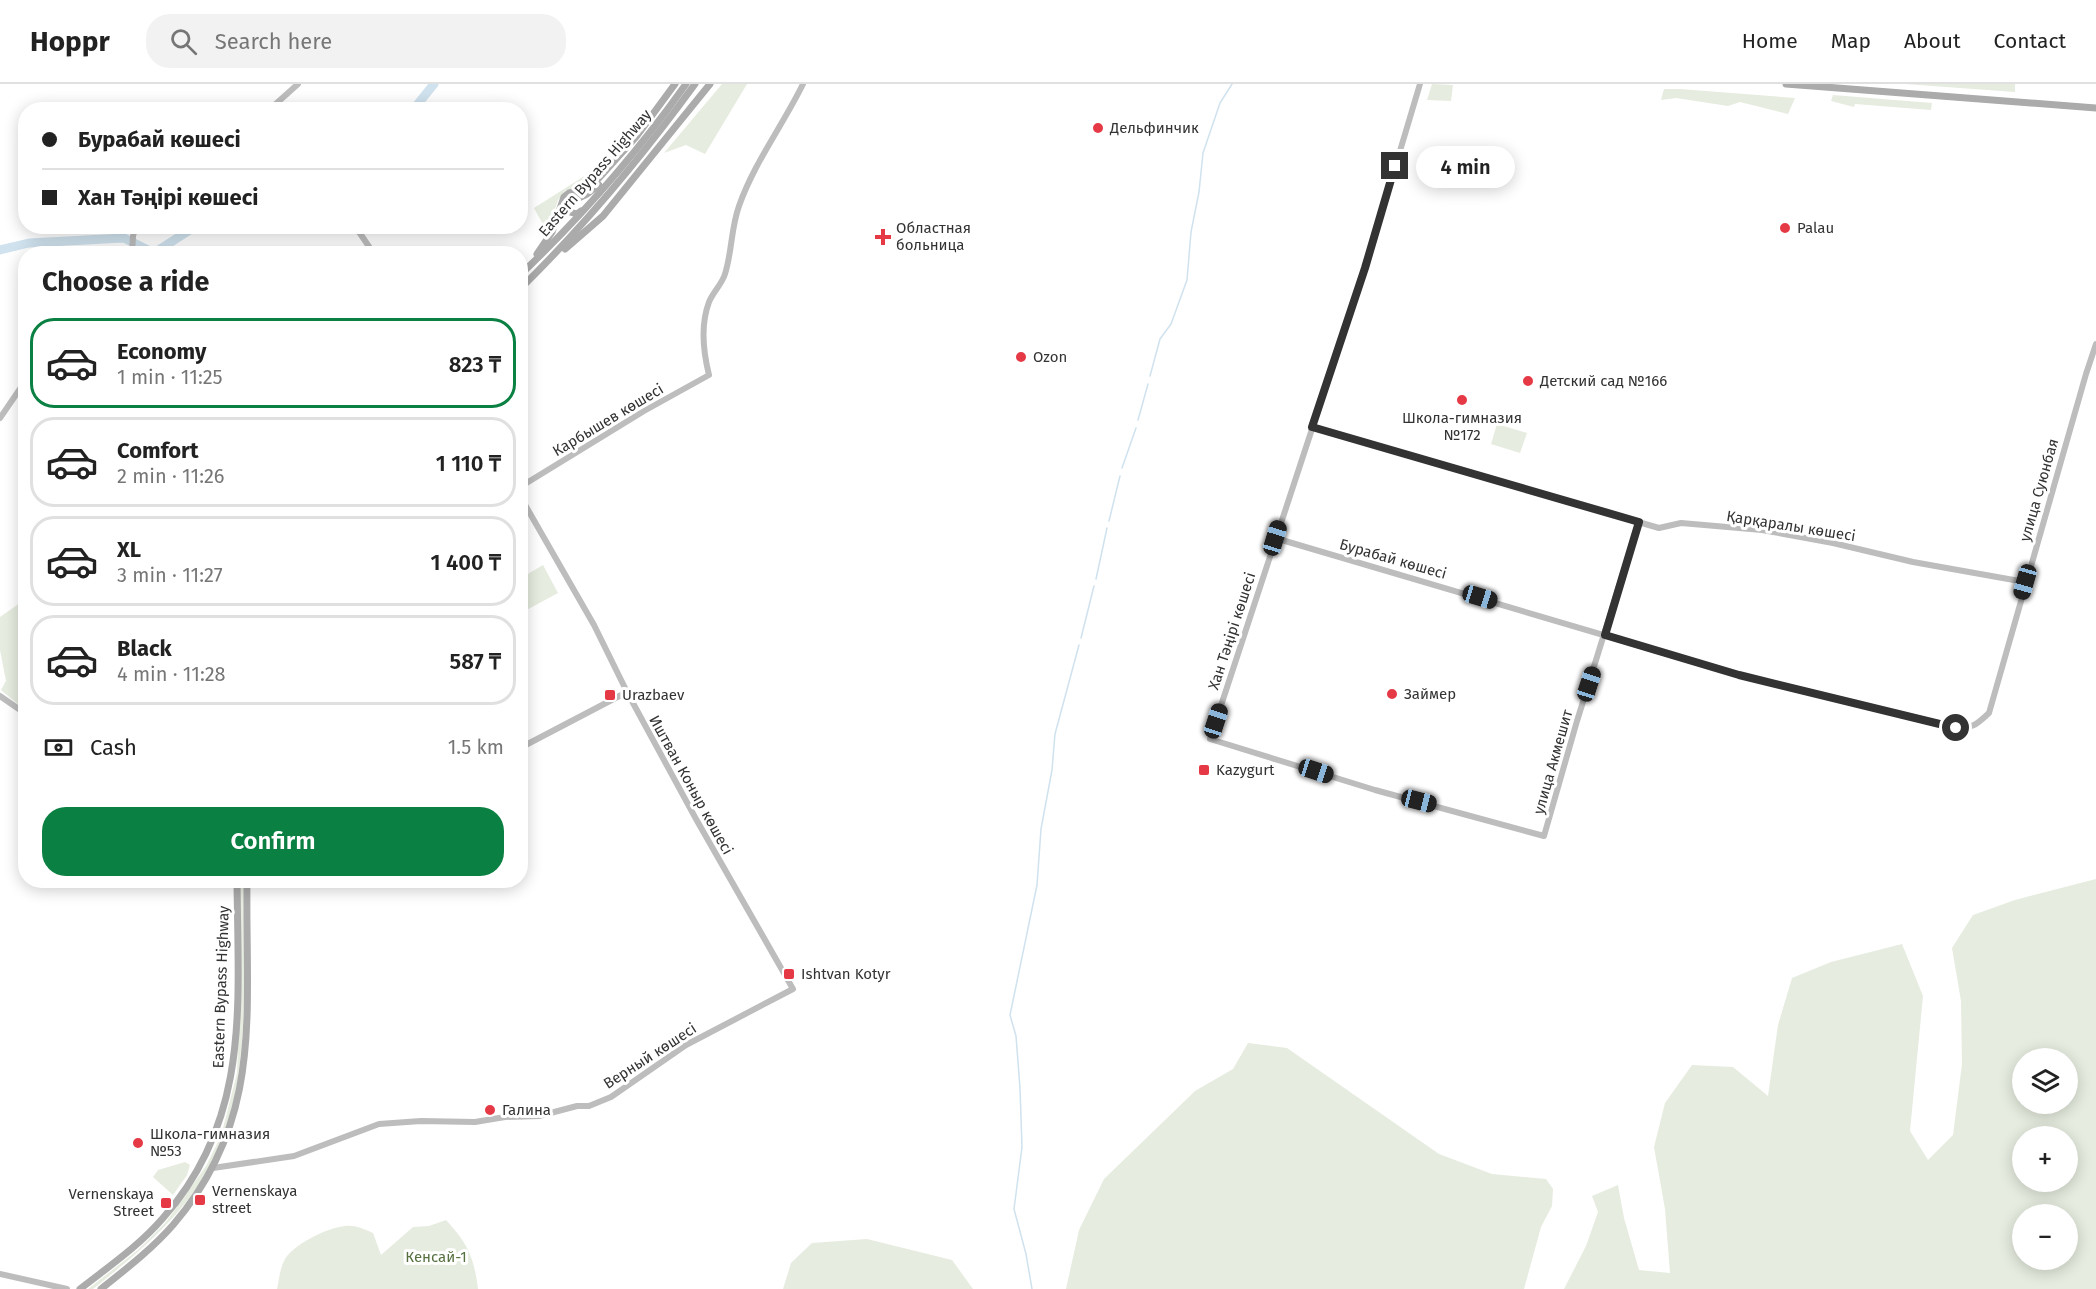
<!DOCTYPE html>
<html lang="en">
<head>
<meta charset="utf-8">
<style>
  :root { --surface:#fff; --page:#f2f2f2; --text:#222; --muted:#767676; --line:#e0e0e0; --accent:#0b8043 }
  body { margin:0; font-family:"Fira Sans",sans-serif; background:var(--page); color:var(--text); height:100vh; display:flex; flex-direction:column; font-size:22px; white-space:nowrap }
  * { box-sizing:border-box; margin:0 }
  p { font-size:20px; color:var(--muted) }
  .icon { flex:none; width:33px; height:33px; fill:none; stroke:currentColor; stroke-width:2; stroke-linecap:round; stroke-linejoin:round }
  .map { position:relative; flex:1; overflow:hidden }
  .side { position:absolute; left:18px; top:162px; width:510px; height:642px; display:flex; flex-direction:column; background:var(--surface); border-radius:24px; box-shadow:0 3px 15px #0003 }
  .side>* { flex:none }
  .banner { position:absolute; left:18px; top:18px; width:510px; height:132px; border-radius:24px; box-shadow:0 3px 15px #0003; display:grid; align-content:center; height:132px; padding:0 24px; background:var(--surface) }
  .fabs { position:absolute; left:2012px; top:964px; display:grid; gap:12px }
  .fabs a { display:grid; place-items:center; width:66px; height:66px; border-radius:50%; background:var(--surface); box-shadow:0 3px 15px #0003; font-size:30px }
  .end { position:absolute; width:27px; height:27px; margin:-14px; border:8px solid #333; background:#fff; box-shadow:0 0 0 3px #fff }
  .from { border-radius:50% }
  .bubble { position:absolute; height:42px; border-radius:21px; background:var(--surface); box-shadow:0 3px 15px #0003; font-size:20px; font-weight:600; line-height:42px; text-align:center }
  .car { position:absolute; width:18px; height:36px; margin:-18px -9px; border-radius:8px; box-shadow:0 0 4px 2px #0007; background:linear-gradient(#222 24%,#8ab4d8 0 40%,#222 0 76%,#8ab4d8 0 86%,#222 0) }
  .banner b { display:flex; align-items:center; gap:21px; height:57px; font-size:22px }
  .banner b+b { border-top:2px solid var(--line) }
  .banner i { width:15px; height:15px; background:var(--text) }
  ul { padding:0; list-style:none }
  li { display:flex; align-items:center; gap:18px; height:90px; margin:0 12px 9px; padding:0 12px; border:3px solid var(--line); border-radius:24px }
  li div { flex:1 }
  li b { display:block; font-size:22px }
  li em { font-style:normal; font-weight:600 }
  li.current { border-color:var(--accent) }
  li>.icon { width:54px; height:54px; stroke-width:1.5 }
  h2 { padding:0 24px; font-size:27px; line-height:72px }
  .pay { display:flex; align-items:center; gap:15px; height:66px; padding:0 24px; font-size:22px }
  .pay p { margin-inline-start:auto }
  .button { display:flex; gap:12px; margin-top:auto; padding:12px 24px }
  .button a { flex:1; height:69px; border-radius:24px; background:var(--accent); color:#fff; font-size:24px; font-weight:600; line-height:69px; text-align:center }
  header { display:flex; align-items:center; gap:36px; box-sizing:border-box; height:84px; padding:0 30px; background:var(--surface); border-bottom:2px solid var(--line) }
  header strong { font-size:28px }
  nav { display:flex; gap:33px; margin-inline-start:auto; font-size:21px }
  .search { width:420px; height:54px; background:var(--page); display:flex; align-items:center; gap:15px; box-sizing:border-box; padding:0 21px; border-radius:24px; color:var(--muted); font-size:22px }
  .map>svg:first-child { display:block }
  .green { fill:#e6ecdf; fill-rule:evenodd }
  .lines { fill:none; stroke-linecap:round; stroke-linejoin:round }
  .stream { stroke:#cfe2ee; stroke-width:1.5 }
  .river { stroke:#cfe2ee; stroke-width:9 }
  .secondary { stroke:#bdbdbd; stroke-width:6 }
  .primary { stroke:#ababab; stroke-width:7 }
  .route { stroke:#333; stroke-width:8 }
  .poi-dot { fill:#e63946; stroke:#fff; stroke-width:2 }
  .labels { text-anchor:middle; stroke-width:6; stroke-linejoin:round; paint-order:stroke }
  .poi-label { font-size:15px; fill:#333; stroke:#fff; text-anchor:start }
  .street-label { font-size:15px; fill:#333; stroke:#fff }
  .park-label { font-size:15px; fill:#56703f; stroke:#fff }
</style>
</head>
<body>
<header>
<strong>Hoppr</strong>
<div class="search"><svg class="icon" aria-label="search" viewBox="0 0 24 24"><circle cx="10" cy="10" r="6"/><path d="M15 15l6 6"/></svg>Search here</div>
<nav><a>Home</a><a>Map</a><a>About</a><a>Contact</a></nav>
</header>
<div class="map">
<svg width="2096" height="1205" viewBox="0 0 2096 1205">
  <rect width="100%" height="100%" fill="#fff"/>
  <g class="green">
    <polygon points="722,0 747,0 705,70 686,61 664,69"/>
    <polygon points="1432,0 1453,1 1451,17 1427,16"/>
    <polygon points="1905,0 2015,0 2015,8"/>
    <polygon points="1664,5 1680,5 1795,14 1788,30 1740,18 1728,22 1676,14 1661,16"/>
    <polygon points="1833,11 1932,19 1931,26 1855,20 1854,23 1831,17"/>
    <polygon points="605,79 606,79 587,98 565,107 558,116 547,148 534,124"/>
    <polygon points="1497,340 1527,349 1520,369 1491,360"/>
    <polygon points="543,481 558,509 521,529 521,494"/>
    <polygon points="20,519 25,519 25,626 1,606 6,597 0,566 0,533"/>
    <path d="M2096 795V1205H1564L1586 1162 1598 1128 1592 1112 1618 1101 1624 1134 1639 1186 1670 1189 1665 1125 1654 1063 1665 1019 1692 981 1733 983 1768 1012 1778 941 1792 894 1831 878 1902 860 1923 912 1910 1047 1928 1076 1953 1051 1962 980 1961 917 1952 864 1973 831 2015 816ZM2022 975H2067V1020H2022ZM2022 1053H2067V1098H2022ZM2022 1131H2067V1176H2022Z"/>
    <path d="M239 797H243C243 885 254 1005 209 1084 181 1134 137 1170 93 1205H88L138 1166 166 1138 206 1082 221 1052 237 989 240 908Z"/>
    <polygon points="1248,959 1287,964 1439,1070 1492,1090 1546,1095 1553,1105 1552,1122 1541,1143 1524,1205 1066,1205 1079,1146 1104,1095 1195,1007 1233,985"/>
    <polygon points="185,1078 190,1081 187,1091 173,1111 153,1093 158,1086"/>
    <path d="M446 1136C468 1160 474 1173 478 1205H277C279 1196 280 1185 284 1177 291 1161 329 1143 345 1142 356 1141 363 1145 373 1149L381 1171 413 1143 429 1142Z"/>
    <polygon points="867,1155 952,1176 973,1205 783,1205 791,1179 812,1159"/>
  </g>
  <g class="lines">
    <g class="stream">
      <polyline points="1150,292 1160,255 1171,240 1187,196 1191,148 1199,108 1203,69 1220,19 1232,0"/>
      <polyline points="1138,336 1148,300"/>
      <polyline points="1122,384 1136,344"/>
      <polyline points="1109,437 1120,392"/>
      <polyline points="1096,495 1107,444"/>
      <polyline points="1081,554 1094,502"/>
      <polyline points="1032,1205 1026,1170 1014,1125 1022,1063 1020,1004 1016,952 1010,931 1037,801 1041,745 1052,686 1055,650 1079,561"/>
    </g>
    <g class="river">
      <polyline points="413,26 434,0"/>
      <polyline points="222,142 248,142"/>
      <polyline points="0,166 29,159 124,154 154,169 196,142"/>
    </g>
    <g class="secondary">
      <polyline points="1420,0 1365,184 1210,655 1375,706 1544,752 1577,637 1639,438"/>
      <polyline points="269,26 298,0"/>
      <polyline points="355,142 374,170"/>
      <polyline points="132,170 133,152 136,142"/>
      <polyline points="0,334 26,296"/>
      <polyline points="1312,343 1659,444 1681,439 1762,446 1833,459 1913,478 2025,498"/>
      <path d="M520 403 644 327 709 291C703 267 700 242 709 218 713 208 722 200 725 190 732 168 731 144 739 122 754 79 783 41 803 0"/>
      <path d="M1275 454 1739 591 1955 643C1974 644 1976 641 1989 629L2086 290 2096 260"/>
      <polyline points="0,612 26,630"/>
      <polyline points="520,664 627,608"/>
      <polyline points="213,1084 294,1072 379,1040 421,1037 475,1038 505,1033 539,1032 577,1022 589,1022 611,1013 686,961 793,905 696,735 627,608 594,541 520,412"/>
      <polyline points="0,1190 67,1205"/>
    </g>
    <g class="primary">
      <polyline points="1786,0 2096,24"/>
      <polyline points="581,127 577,130 570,128 568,123 570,118 587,110 599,101"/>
      <polyline points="565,165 603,132 710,0"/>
      <polyline points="537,170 552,148 564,113 569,109 586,105 599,94 636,53 675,0"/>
      <path d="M520 191C581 133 637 69 686 0"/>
      <path d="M520 205C585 141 641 74 695 0"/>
      <path d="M80 1205C108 1183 139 1162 163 1134 251 1035 238 920 237 796"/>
      <path d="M101 1205C126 1185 152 1165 173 1141 265 1034 245 926 247 796"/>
    </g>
  </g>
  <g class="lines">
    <polyline class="route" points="1395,82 1365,184 1312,343 1639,438 1605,551 1739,591 1956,644"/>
  </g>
  <g class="poi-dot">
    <circle cx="1098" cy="44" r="6"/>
    <circle cx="1785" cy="144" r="6"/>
    <path d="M880 144h6v6h6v6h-6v6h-6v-6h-6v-6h6z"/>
    <circle cx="1021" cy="273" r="6"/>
    <circle cx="1528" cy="297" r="6"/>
    <circle cx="1462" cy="316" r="6"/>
    <circle cx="1392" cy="610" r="6"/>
    <rect x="604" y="605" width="12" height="12" rx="3"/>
    <rect x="1198" y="680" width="12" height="12" rx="3"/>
    <rect x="783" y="884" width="12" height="12" rx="3"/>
    <circle cx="490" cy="1026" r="6"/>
    <circle cx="138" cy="1059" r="6"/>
    <rect x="194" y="1110" width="12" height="12" rx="3"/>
    <rect x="160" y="1113" width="12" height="12" rx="3"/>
  </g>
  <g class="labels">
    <g class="poi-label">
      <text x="1110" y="49">Дельфинчик</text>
      <text x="896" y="149">Областная<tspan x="896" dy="17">больница</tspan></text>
      <text x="1797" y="149">Palau</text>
      <text x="1033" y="278">Ozon</text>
      <text x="1540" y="302">Детский сад №166</text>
      <text x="1462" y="339" text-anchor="middle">Школа-гимназия<tspan x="1462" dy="17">№172</tspan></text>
      <text x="1404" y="615">Займер</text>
      <text x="622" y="616">Urazbaev</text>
      <text x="1216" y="691">Kazygurt</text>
      <text x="801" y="895">Ishtvan Kotyr</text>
      <text x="502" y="1031">Галина</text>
      <text x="150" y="1055">Школа-гимназия<tspan x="150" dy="17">№53</tspan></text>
      <text x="212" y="1112">Vernenskaya<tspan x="212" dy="17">street</tspan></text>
      <text x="154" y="1115" text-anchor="end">Vernenskaya<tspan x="154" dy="17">Street</tspan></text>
    </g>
    <g class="street-label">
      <text transform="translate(595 89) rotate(-49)" y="5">Eastern Bypass Highway</text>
      <text transform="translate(608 336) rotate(-31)" y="5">Карбышев көшесі</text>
      <text transform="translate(2039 406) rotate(-74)" y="5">улица Суюнбая</text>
      <text transform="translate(1791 442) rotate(9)" y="5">Қарқаралы көшесі</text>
      <text transform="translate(1393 475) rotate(16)" y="5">Бурабай көшесі</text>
      <text transform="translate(1232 547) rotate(-72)" y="5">Хан Тәңірі көшесі</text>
      <text transform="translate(1553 678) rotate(-74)" y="5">улица Акмешит</text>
      <text transform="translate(691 701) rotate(61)" y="5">Иштван Коныр көшесі</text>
      <text transform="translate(221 903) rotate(-88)" y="5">Eastern Bypass Highway</text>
      <text transform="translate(650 972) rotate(-33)" y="5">Верный көшесі</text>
    </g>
    <g class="park-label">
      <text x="436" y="1178">Кенсай-1</text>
    </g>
  </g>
</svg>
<div class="fabs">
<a><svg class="icon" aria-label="layers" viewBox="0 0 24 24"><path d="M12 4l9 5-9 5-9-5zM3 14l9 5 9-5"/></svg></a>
<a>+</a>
<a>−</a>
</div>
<i class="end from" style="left:1956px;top:644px"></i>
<i class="end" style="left:1395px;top:82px"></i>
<div class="bubble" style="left:1416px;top:62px;width:99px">4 min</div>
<i class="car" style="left:1275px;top:454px;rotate:17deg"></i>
<i class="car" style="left:2025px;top:498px;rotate:196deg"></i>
<i class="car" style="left:1480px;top:513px;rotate:107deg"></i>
<i class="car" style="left:1589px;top:600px;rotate:18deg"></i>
<i class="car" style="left:1216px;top:637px;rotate:18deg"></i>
<i class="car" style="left:1316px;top:687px;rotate:108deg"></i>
<i class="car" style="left:1419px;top:717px;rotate:104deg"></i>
<div class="banner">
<b><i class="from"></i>Бурабай көшесі</b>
<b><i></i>Хан Тәңірі көшесі</b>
</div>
<section class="side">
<h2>Choose a ride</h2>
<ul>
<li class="current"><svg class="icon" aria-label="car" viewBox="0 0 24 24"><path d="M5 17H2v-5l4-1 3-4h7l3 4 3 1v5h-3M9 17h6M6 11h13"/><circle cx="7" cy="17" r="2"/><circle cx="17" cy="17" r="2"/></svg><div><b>Economy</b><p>1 min · 11:25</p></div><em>823 ₸</em></li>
<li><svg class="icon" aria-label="car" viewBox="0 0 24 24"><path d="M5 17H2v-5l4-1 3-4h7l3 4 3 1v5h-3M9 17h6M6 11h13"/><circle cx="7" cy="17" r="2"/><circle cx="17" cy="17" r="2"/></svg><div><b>Comfort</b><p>2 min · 11:26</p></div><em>1 110 ₸</em></li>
<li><svg class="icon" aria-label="car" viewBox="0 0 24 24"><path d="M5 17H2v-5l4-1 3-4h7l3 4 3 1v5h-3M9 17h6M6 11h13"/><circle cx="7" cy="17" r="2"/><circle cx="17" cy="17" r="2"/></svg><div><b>XL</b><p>3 min · 11:27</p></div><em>1 400 ₸</em></li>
<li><svg class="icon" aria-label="car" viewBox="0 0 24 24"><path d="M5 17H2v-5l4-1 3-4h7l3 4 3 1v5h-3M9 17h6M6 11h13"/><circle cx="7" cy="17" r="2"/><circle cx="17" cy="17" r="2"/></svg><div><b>Black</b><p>4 min · 11:28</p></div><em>587 ₸</em></li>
</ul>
<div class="pay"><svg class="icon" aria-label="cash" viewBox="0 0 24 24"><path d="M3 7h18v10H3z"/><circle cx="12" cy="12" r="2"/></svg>Cash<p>1.5 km</p></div>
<div class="button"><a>Confirm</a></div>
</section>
</div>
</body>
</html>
